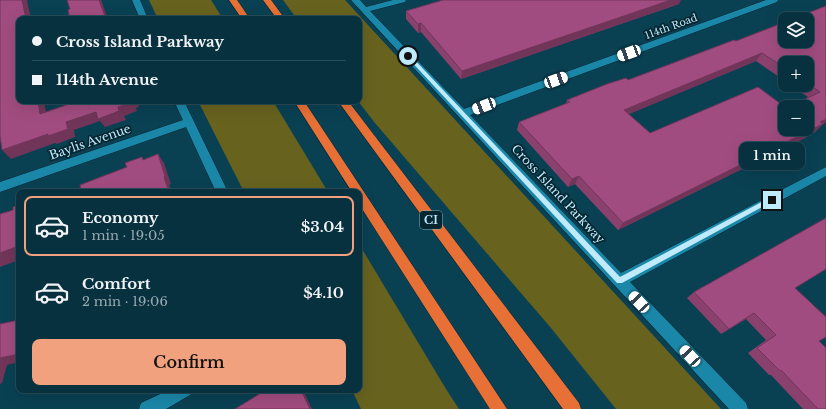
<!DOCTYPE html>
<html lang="en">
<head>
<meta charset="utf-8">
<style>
  :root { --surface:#07313e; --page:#103945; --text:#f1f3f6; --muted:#98a9b0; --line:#284c58; --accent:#f1a17d }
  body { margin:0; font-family:"Libre Baskerville",serif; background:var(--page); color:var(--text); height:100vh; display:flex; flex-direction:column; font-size:15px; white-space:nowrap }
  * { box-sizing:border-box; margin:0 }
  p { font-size:13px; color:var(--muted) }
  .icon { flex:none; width:22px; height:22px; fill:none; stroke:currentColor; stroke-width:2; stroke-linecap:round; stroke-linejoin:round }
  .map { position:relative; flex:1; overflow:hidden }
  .drawer { position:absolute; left:16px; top:189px; width:346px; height:204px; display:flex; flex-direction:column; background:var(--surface); border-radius:8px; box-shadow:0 4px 16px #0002,0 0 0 1px var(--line) }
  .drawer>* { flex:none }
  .hud { position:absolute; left:16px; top:16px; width:346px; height:88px; border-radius:8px; box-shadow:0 4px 16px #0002,0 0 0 1px var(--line); display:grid; align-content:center; height:88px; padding:0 16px; background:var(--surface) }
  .tools { position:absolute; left:778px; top:12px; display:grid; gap:8px }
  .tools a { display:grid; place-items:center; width:36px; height:36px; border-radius:8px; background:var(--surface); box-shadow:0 4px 16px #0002,0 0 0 1px var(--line); font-size:20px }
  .end { position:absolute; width:18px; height:18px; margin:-9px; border:5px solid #beeafc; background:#111; box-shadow:0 0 0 2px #111 }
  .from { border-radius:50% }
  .bubble { position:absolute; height:28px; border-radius:8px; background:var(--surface); box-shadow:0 4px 16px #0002,0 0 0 1px var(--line); font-size:13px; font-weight:600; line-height:28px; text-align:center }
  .car { position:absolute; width:12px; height:24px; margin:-12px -6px; border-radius:5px; box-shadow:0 0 3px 1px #0007; background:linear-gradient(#fff 24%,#345 0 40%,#fff 0 76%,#345 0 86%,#fff 0) }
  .hud b { display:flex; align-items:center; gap:14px; height:38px; font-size:15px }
  .hud b+b { border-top:1px solid var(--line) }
  .hud i { width:10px; height:10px; background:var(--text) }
  ul { padding:7px 0 0; list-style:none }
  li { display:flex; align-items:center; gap:12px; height:60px; margin:0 8px 6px; padding:0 8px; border:2px solid transparent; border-radius:8px }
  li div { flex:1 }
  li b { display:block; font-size:15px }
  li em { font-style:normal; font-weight:600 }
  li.selected { border-color:var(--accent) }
  li>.icon { width:36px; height:36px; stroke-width:1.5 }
  .button { display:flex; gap:8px; margin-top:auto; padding:8px 16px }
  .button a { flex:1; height:46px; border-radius:8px; background:var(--accent); color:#111; font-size:16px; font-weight:600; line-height:46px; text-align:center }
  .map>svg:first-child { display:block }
  .green { fill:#68621f }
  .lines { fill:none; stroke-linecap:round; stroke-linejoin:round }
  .minor-casing { stroke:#062631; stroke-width:1 }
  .motorway-casing { stroke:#062631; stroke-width:1 }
  .minor { fill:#1b87a8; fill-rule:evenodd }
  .motorway { fill:#e67036; fill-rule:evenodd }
  .wall { fill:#8a416e; fill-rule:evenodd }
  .shaded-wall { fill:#71355a }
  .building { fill:#a14c80; stroke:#71355a; fill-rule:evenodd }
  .route { fill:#beeafc }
  .labels { text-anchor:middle; stroke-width:3.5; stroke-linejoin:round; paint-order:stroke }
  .far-street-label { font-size:10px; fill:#beeafc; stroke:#062631 }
  .shield { fill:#062631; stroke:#87afbf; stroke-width:1 }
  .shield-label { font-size:11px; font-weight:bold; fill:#beeafc }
  .street-label { font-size:12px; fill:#beeafc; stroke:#062631 }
</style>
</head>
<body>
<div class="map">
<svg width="826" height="409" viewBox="0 0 826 409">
  <rect width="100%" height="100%" fill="#094153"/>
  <g class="green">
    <polygon points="149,0 211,0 223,19 158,19"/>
    <polygon points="283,0 345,0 721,409 616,409 551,328 375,123 358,101 359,19 297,19"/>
    <polygon points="198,101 273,101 328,192 244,192"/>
    <polygon points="359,244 446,389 459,409 361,409 352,390 359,390"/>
  </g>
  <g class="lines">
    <defs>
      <g id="minor">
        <polygon points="132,0 140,0 148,19 140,19"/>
        <polygon points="351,0 360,0 366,7 393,0 406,0 405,2 370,11 464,109 766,0 778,0 777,2 470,115 621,273 826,167 826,176 630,282 746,403 748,409 729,409"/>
        <polygon points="174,101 184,101 228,192 216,192 186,127 0,192 0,182 183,120"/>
        <polygon points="169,390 193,390 190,395 166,409 139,409 141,403"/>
      </g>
      <g id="motorway">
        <polygon points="229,0 237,0 250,19 242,19"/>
        <polygon points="263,0 271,0 285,19 277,19"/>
        <polygon points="294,101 304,101 507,409 490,409 359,204 359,192 352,192"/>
        <polygon points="338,101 348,101 579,403 581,409 563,409"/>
      </g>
    </defs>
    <use href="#minor" class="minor-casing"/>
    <use href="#motorway" class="motorway-casing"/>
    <use href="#minor" class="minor"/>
    <use href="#motorway" class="motorway"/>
  </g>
  <g class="wall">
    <polygon points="679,4 461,79 421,32 418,33 406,19 406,11"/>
    <path d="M826 6V122L823 124 815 132 803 139 618 230 575 184 568 187 517 130 519 122 566 104 567 100 628 80 736 41ZM756 61 785 81V63H807V85H790L808 97 785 129 650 133 628 114Z"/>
    <polygon points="795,288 819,341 826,409 803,409 771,375 769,375 748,353 766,340 746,319 721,334 687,298 694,292"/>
  </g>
  <g class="shaded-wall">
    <polygon points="22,0 27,0 31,19 26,19"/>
    <polygon points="99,0 101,0 108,19 106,19"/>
    <polygon points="671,0 681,0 679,4 461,79 462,71"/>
    <polygon points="421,23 421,32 418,33 418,24"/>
    <polygon points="762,53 756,61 620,118 624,110"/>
    <polygon points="38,101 44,101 48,123 40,114"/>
    <polygon points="130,101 137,101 139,106 136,108 137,111 124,116 126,120 105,127 100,121 74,130 75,137 57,144 55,143 11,159 2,150 66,122 96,112 118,107"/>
    <polygon points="826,119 826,122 812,130 820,122"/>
    <polygon points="823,124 815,132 803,139 618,230 623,223"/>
    <polygon points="158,154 164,163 171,184 169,185 172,192 169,192 164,177"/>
    <polygon points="579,176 575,184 568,187 572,179"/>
    <polygon points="19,246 19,260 0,267 0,253"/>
    <polygon points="19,354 19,362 7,365 2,383 0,384 0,358"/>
    <polygon points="301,390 303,390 312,409 310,409"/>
  </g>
  <g class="building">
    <polygon points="0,0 22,0 26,19 19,19 19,101 38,101 40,114 78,101 130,101 131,103 118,107 119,111 98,119 96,112 66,122 68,129 48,136 48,134 2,150 0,136"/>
    <polygon points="67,0 99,0 106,19 70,19 68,10 70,9"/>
    <polygon points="443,0 671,0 462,71 421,23 418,24 406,11"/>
    <path d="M826 6V119L820 122 823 124 623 223 579 176 572 179 519 122 570 102 567 100 607 84 626 78 628 80 734 40 736 41 785 22V41H807V19H792ZM762 53 785 68V63H807V83L820 92 788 107H807V129H785V107L758 87 650 133 624 110Z"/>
    <polygon points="158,154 165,176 164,177 169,192 109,192 109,190 105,192 81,192 80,185 127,167 125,163 142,157 143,160"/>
    <polygon points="19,205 19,246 0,253 0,214 13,210 13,207"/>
    <polygon points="826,218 826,269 795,288 826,317 826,337 819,341 826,348 826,409 818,409 781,370 780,371 757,348 776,335 754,313 729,329 694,292"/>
    <polygon points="19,320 19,354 0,358 0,324"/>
    <polygon points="266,390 301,390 310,409 235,409"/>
  </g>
  <polygon class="route" points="407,55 410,55 620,277 769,198 774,198 775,200 622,283 617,283 407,57"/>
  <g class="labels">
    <g class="far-street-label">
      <text transform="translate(671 26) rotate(-20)" y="4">114th Road</text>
    </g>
    <rect class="shield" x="420" y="211" width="22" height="18" rx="3"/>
    <g class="shield-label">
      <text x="431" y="224">CI</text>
    </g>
    <g class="street-label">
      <text transform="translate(90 142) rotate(-19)" y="4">Baylis Avenue</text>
      <text transform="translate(558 194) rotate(47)" y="4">Cross Island Parkway</text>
    </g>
  </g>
</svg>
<div class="tools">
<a><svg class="icon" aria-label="layers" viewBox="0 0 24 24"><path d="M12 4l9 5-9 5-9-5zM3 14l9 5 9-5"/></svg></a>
<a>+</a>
<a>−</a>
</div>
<i class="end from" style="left:408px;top:56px"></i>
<i class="end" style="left:772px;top:200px"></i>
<div class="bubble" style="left:739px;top:142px;width:66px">1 min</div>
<i class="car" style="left:629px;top:53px;rotate:250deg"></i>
<i class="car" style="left:556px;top:80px;rotate:70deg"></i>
<i class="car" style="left:484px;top:106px;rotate:249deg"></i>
<i class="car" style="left:639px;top:302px;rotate:317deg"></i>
<i class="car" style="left:690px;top:356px;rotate:317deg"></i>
<div class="hud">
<b><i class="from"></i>Cross Island Parkway</b>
<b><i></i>114th Avenue</b>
</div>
<section class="drawer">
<ul>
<li class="selected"><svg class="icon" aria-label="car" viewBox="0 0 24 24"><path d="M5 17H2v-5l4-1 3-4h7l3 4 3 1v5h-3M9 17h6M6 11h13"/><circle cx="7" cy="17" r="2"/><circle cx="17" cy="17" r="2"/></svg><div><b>Economy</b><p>1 min · 19:05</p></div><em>$3.04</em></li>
<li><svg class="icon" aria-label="car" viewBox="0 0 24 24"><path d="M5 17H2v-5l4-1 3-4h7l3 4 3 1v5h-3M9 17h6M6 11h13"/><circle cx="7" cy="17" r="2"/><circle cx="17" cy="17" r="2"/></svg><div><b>Comfort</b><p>2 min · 19:06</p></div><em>$4.10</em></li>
</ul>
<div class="button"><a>Confirm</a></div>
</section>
</div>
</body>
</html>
